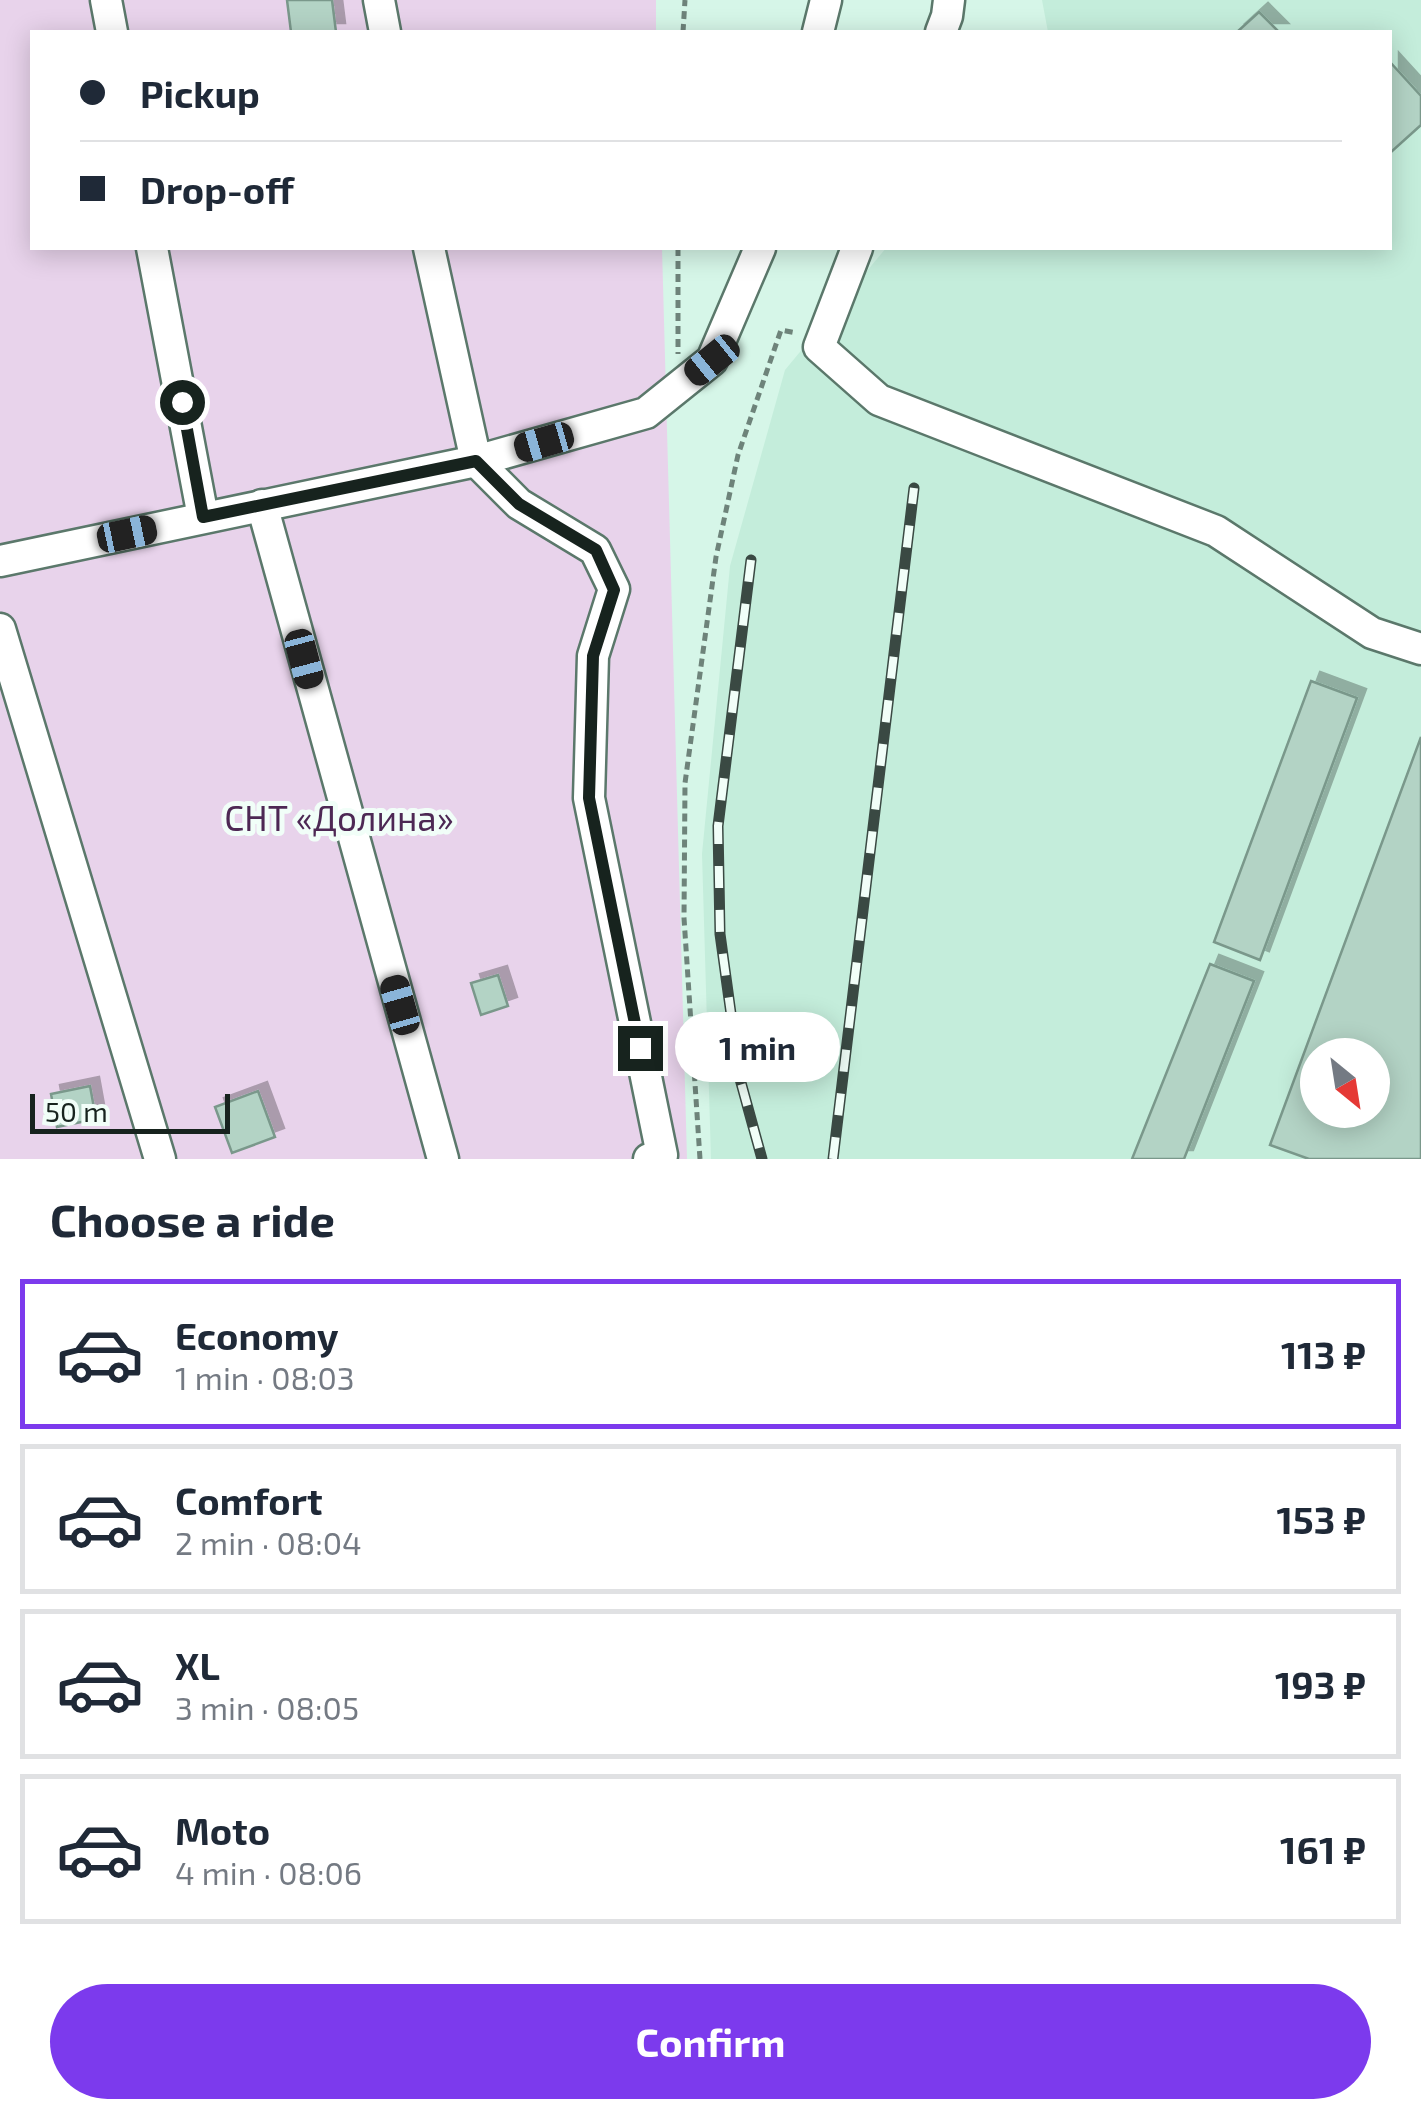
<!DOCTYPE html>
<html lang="en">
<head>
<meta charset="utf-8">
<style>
  :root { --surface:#fff; --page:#f2f2f3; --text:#1f2937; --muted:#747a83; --line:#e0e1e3; --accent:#7c3aed }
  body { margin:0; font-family:"Exo 2",sans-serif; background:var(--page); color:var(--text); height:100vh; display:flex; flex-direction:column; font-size:38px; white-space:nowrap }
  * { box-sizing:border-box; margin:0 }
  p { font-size:32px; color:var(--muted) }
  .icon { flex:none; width:55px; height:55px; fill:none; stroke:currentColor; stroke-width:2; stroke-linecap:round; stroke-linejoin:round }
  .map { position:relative; height:1159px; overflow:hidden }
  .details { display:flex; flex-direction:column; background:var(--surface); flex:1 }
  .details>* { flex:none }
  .guide { position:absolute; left:30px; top:30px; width:1362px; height:220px; border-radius:0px; box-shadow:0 5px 25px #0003; display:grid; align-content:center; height:220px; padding:0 50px; background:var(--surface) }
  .needle { width:65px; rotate:150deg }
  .controls { position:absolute; left:1300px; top:1038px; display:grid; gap:20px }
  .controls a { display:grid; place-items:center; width:90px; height:90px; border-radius:50%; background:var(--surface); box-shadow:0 5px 25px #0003; font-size:50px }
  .scale { position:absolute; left:30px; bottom:25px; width:200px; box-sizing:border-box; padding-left:10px; border:5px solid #17231e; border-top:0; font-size:28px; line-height:35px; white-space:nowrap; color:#17231e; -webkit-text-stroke:8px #f1fef8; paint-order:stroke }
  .end { position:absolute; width:45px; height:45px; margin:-22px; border:12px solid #17231e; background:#fff; box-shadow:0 0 0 5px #fff }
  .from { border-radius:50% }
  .bubble { position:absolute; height:70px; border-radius:35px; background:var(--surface); box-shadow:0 5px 25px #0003; font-size:32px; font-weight:700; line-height:70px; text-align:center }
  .car { position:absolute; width:30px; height:60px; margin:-30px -15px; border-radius:12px; box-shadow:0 0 8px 2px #0007; background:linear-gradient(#222 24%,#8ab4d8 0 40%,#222 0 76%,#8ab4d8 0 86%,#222 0) }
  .guide b { display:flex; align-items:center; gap:35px; height:95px; font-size:38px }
  .guide b+b { border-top:2px solid var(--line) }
  .guide i { width:25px; height:25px; background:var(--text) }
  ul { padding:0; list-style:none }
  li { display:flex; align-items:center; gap:30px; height:150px; margin:0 20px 15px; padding:0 30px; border:5px solid var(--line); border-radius:0px }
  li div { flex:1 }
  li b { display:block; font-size:38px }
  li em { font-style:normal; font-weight:700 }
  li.on { border-color:var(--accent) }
  li>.icon { width:90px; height:90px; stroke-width:1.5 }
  h2 { padding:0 50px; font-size:45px; line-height:120px }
  .cta { display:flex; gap:20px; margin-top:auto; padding:20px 50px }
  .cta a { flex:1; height:115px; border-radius:60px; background:var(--accent); color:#fff; font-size:40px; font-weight:700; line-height:115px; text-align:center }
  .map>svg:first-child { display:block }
  .built { fill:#c4eddb; fill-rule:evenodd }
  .green { fill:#e8d3eb }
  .building { fill:#b3d3c5; stroke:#7a988b; stroke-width:2.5; fill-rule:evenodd; filter:url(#shadow) }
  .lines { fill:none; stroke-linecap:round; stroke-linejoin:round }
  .street-casing { stroke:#5b786b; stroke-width:35 }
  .path { stroke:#6e837a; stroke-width:5; stroke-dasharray:8 5; stroke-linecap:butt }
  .street { stroke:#fff; stroke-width:30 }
  .rail-casing { stroke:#3a4943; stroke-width:11 }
  .rail { stroke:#f1fef8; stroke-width:8; stroke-dasharray:22; stroke-linecap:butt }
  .route { stroke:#17231e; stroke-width:12 }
  .labels { text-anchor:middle; stroke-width:10; stroke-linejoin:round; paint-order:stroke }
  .park-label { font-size:35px; fill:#4d2854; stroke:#f1fef8 }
</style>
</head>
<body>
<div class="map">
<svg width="1421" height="1159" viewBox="0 0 1421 1159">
  <defs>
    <filter id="shadow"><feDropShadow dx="9" dy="-9" stdDeviation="0" flood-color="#0004"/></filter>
  </defs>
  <rect width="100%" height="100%" fill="#d6f6e8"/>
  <path class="built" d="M1042 0H1421V1159H711L702 854 730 566 785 370 886 248H1390V32H1048ZM1318 1055H1372V1110H1318Z"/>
  <polygon class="green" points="0,0 656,0 656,32 32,32 32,248 662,248 687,1159 0,1159"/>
  <g class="building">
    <polygon points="287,0 332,0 336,32 291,32"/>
    <polygon points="1259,12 1279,32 1237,32"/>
    <polygon points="1390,62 1421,96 1421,125 1390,153"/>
    <polygon points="1311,681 1357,698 1260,960 1214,942"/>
    <path d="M1421 737V1159H1309L1270 1145ZM1318 1055H1372V1110H1318Z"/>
    <polygon points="1210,964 1254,981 1184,1159 1132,1159"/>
    <polygon points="498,975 508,1006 481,1015 471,983"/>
    <polygon points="90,1086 96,1119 57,1127 51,1094"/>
    <polygon points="258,1091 275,1137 232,1153 215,1107"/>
  </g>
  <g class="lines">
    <defs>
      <g id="street">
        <polyline points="106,0 112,32"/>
        <polyline points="379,0 385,32"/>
        <polyline points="818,32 826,0"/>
        <polyline points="941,32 947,16 949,0"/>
        <polyline points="152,248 203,517"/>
        <polyline points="857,248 819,347 879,400 1216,531 1372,633 1421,649"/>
        <polyline points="262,505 443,1159"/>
        <polyline points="0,561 476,461 429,248"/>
        <polyline points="0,629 160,1159"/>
        <polyline points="649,1159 662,1155 589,798 593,656 614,589 595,550 519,504 476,461 646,413 712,360 760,248"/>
      </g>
    </defs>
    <use href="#street" class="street-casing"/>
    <g class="path">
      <polyline points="683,32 685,0"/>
      <polyline points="678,248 678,354"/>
      <polyline points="700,1159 684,918 685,783 716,557 738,455 781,330 797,333"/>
    </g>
    <use href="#street" class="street"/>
    <defs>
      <g id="rail">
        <polyline points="751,560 718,826 720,934 740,1079 762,1159"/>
        <polyline points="833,1159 914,488"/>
      </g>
    </defs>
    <use href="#rail" class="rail-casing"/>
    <use href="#rail" class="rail"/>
  </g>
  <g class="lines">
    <polyline class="route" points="182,402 203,517 476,461 519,504 596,550 614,590 593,656 589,798 640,1048"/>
  </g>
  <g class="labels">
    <g class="park-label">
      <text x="339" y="831">СНТ «Долина»</text>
    </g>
  </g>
</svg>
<div class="controls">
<a><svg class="needle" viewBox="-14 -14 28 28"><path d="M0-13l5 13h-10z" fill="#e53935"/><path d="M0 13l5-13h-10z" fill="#747a83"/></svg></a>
</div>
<div class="scale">50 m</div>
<i class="end from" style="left:182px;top:402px"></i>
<i class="end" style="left:640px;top:1048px"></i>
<div class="bubble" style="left:675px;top:1012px;width:165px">1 min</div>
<i class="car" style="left:712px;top:360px;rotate:231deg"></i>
<i class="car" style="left:544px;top:442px;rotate:254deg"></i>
<i class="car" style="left:127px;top:534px;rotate:78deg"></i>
<i class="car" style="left:304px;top:659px;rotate:165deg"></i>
<i class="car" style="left:400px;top:1005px;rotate:344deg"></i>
<div class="guide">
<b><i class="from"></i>Pickup</b>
<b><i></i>Drop-off</b>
</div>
</div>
<section class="details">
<h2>Choose a ride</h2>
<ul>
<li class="on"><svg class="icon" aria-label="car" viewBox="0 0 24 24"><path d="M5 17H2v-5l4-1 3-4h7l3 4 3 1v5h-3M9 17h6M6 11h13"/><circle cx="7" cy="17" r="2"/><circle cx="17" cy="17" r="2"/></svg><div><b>Economy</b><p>1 min · 08:03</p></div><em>113 ₽</em></li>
<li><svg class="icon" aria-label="car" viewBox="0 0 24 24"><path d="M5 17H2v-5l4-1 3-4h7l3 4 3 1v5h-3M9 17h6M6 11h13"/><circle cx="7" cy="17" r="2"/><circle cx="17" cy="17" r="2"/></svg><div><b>Comfort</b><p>2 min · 08:04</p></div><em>153 ₽</em></li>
<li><svg class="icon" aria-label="car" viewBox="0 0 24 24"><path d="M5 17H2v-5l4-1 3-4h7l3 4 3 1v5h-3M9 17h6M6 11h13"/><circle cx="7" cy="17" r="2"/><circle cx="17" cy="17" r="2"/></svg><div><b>XL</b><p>3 min · 08:05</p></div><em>193 ₽</em></li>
<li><svg class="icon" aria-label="car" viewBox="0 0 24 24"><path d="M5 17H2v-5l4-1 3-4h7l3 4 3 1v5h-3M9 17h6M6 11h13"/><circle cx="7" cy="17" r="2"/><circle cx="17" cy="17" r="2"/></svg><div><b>Moto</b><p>4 min · 08:06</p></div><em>161 ₽</em></li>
</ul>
<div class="cta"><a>Confirm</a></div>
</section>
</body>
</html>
